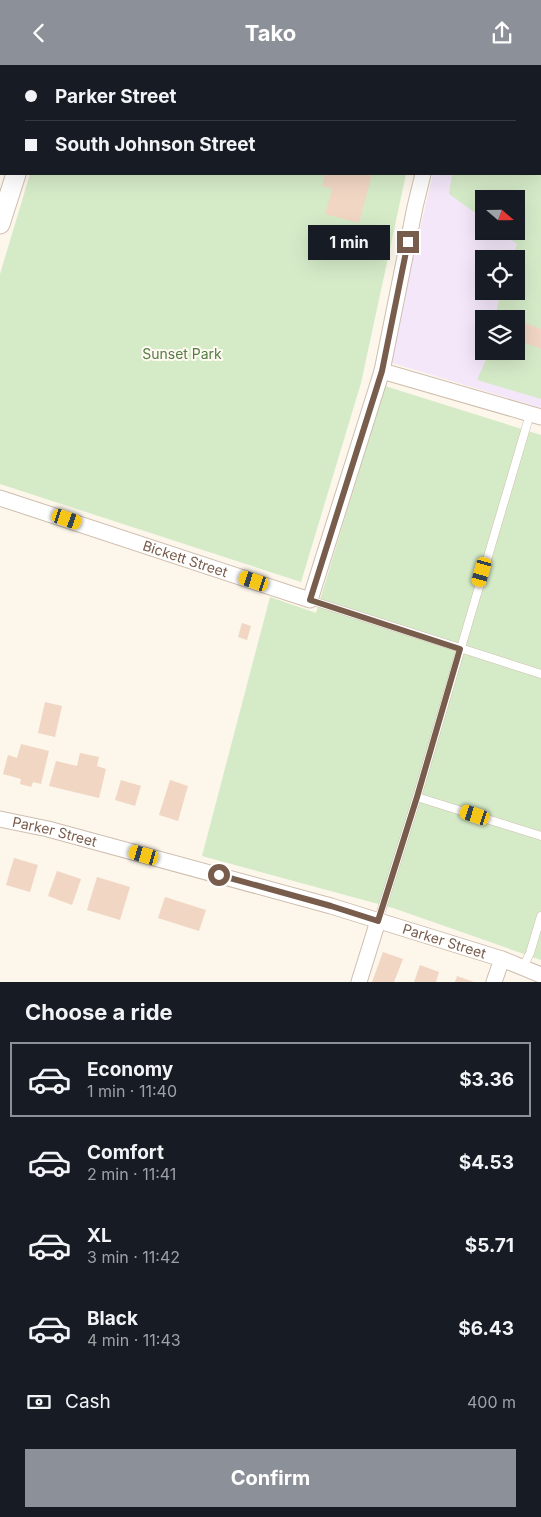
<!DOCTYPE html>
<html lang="en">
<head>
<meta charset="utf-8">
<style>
  :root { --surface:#171b24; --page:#242831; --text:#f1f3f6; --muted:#9ea1a6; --line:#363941; --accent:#8c9099 }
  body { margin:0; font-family:Inter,sans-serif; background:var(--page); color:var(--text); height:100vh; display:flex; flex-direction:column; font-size:19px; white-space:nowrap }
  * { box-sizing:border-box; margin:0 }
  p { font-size:16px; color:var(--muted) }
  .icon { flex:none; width:28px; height:28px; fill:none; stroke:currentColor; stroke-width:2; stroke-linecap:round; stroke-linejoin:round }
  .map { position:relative; height:917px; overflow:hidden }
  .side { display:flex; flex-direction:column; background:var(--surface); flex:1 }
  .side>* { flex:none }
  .guide { position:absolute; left:0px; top:0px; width:541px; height:110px; box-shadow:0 5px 20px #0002; display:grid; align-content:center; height:110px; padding:0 25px; background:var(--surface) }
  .needle { width:32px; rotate:110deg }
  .fabs { position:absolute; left:475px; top:125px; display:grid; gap:10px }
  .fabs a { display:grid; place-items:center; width:50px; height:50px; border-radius:0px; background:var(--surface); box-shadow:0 5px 20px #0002; font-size:25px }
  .end { position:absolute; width:22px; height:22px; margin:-11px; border:6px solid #785d4d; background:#fff; box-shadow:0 0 0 2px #fff }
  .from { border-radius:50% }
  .bubble { position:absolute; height:35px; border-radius:0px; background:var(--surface); box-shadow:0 5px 20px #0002; font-size:16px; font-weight:700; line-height:35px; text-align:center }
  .car { position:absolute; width:15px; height:30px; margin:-15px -8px; border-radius:6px; box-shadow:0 0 4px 1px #0007; background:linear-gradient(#f5c518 24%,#345 0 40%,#f5c518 0 76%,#345 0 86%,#f5c518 0) }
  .guide b { display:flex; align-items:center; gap:18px; height:48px; font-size:19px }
  .guide b+b { border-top:1px solid var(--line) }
  .guide i { width:12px; height:12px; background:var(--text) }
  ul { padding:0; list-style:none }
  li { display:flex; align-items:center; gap:15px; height:75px; margin:0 10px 8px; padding:0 15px; border:2px solid transparent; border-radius:0px }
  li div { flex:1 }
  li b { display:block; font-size:19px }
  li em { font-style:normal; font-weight:700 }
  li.on { border-color:var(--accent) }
  li>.icon { width:45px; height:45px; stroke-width:1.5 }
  h2 { padding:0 25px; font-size:22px; line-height:60px }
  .pay { display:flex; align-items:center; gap:12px; height:55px; padding:0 25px; font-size:19px }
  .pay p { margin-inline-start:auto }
  .action { display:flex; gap:10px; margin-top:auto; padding:10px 25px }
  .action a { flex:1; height:58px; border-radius:0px; background:var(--accent); color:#fff; font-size:20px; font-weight:700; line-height:58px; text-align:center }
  header { display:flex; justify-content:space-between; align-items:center; height:65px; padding:0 25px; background:var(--accent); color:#fff; font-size:22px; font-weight:700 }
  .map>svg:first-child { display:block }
  .education { fill:#f3e7f9; fill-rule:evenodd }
  .green { fill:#d5ebc8 }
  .building { fill:#f1d6c3 }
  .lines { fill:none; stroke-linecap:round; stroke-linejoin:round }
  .service-casing { stroke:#cfbeaf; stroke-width:9 }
  .minor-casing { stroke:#cfbeaf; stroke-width:17 }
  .tertiary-casing { stroke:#cfbeaf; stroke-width:21 }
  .service { stroke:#fff; stroke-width:8 }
  .minor { stroke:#fff; stroke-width:15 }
  .tertiary { stroke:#fff; stroke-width:19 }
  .route { stroke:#785d4d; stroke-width:6 }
  .labels { text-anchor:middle; stroke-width:4; stroke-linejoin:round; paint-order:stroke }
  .park-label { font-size:14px; fill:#547d45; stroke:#fffaf1 }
  .street-label { font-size:14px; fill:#785d4d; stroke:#fffaf1 }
</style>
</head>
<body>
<header><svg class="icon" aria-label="back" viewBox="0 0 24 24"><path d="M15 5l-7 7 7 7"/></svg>Tako<svg class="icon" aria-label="share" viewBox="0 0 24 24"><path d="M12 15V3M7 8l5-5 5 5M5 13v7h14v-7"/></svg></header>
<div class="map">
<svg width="541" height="917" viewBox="0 0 541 917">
  <rect width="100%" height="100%" fill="#fcf6eb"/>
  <path class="education" d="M484 0H541V343L389 297 433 109H540V1H484ZM484 134H516V166H484ZM484 194H516V226H484ZM484 254H516V286H484Z"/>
  <g class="green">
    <polygon points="65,0 353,0 354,1 65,1"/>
    <polygon points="505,0 541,0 541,334 477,315 490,286 516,286 516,254 497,254 497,242 502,226 516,226 516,194 512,194 517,179 500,166 516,166 516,134 484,134 484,154 449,129 452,109 540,109 540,1 504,1"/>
    <polygon points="30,109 406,109 361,318 301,517 0,419 0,209"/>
    <polygon points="385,321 541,370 541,895 393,843 202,791 270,532 316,548"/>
  </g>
  <g class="building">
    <polygon points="325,109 372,109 359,158 325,149 332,124 322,121"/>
    <polygon points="523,257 541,264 541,284 516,274"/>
    <polygon points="242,558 251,561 247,575 238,572"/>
    <polygon points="45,637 62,641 55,672 38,668"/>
    <polygon points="21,679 49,686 41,719 33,717 31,722 20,719 21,714 3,709 8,690 17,693"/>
    <polygon points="80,688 99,692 97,701 106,704 99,733 49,721 56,696 77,701"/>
    <polygon points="121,715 141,721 135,741 115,735"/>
    <polygon points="170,715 188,721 178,756 159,750"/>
    <polygon points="14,793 38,800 30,827 6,820"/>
    <polygon points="57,806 81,814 72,840 48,831"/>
    <polygon points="97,812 130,822 120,855 87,845"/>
    <polygon points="165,832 206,845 199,866 158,853"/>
    <polygon points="383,887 403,894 394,917 372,917"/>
    <polygon points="420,900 439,907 436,917 414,917"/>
    <polygon points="457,911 474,917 455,917"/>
  </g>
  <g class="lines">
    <defs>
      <g id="service">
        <polyline points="310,535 541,609"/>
        <polyline points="417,732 541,771"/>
        <polyline points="378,856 417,732 530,349"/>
        <polyline points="523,902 530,888 541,851"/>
      </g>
      <g id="minor">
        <polyline points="472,1 473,0"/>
        <polyline points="0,79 1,80"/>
        <polyline points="382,306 541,352"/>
        <path id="s1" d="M0 433 310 535 382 306 415 142 423 109"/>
        <path id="s2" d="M0 754 48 764 331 841 502 894 541 910"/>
        <polyline points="359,917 378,856"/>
        <polyline points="494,917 502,894"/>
      </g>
      <g id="tertiary">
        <polyline points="50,1 51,0"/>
        <polyline points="0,159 16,109"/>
      </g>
    </defs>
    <use href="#service" class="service-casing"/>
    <use href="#minor" class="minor-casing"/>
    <use href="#tertiary" class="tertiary-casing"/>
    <use href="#service" class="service"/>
    <use href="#minor" class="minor"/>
    <use href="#tertiary" class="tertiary"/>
  </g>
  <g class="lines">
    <polyline class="route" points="219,810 331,841 378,856 417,732 460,584 310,535 382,306 408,177"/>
  </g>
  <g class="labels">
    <g class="park-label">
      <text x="182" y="294">Sunset Park</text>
    </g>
    <g class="street-label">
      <text dy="5" stroke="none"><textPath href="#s1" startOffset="195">Bickett Street</textPath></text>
      <text dy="5" stroke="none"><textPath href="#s2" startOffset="56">Parker Street</textPath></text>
      <text dy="5" stroke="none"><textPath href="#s2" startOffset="461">Parker Street</textPath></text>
    </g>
  </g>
</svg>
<div class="fabs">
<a><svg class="needle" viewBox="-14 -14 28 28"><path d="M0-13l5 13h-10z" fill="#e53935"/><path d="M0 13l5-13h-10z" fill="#9ea1a6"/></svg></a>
<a><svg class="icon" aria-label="locate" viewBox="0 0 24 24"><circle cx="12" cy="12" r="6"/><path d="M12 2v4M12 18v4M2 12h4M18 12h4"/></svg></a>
<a><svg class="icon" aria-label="layers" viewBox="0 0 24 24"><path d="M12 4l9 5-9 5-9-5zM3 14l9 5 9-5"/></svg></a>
</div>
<i class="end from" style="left:219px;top:810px"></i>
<i class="end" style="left:408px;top:177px"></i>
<div class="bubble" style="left:308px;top:160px;width:82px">1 min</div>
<i class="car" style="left:67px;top:454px;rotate:109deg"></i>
<i class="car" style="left:482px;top:507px;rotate:196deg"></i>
<i class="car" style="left:254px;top:516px;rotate:288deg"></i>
<i class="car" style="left:475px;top:750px;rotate:288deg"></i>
<i class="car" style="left:144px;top:790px;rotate:286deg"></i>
<div class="guide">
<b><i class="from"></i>Parker Street</b>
<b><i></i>South Johnson Street</b>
</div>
</div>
<section class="side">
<h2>Choose a ride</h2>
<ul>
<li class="on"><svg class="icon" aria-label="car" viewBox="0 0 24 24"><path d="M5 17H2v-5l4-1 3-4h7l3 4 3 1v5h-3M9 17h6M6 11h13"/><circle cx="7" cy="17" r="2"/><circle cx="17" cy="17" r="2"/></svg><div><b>Economy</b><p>1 min · 11:40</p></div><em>$3.36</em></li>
<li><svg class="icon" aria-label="car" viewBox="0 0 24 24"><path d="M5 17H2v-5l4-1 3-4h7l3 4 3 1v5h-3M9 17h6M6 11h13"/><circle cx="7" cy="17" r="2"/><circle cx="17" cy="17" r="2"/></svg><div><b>Comfort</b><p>2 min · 11:41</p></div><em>$4.53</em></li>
<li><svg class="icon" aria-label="car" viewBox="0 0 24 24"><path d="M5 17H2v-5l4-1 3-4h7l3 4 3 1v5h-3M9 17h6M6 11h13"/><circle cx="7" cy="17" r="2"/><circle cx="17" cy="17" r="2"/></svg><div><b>XL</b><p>3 min · 11:42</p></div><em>$5.71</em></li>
<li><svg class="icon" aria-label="car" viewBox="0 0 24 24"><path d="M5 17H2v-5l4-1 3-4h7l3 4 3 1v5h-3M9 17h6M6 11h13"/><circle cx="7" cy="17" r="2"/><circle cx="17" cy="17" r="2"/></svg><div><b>Black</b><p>4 min · 11:43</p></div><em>$6.43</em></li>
</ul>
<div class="pay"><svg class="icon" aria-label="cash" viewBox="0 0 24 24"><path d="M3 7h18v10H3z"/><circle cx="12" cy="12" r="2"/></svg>Cash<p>400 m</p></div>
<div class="action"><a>Confirm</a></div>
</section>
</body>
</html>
